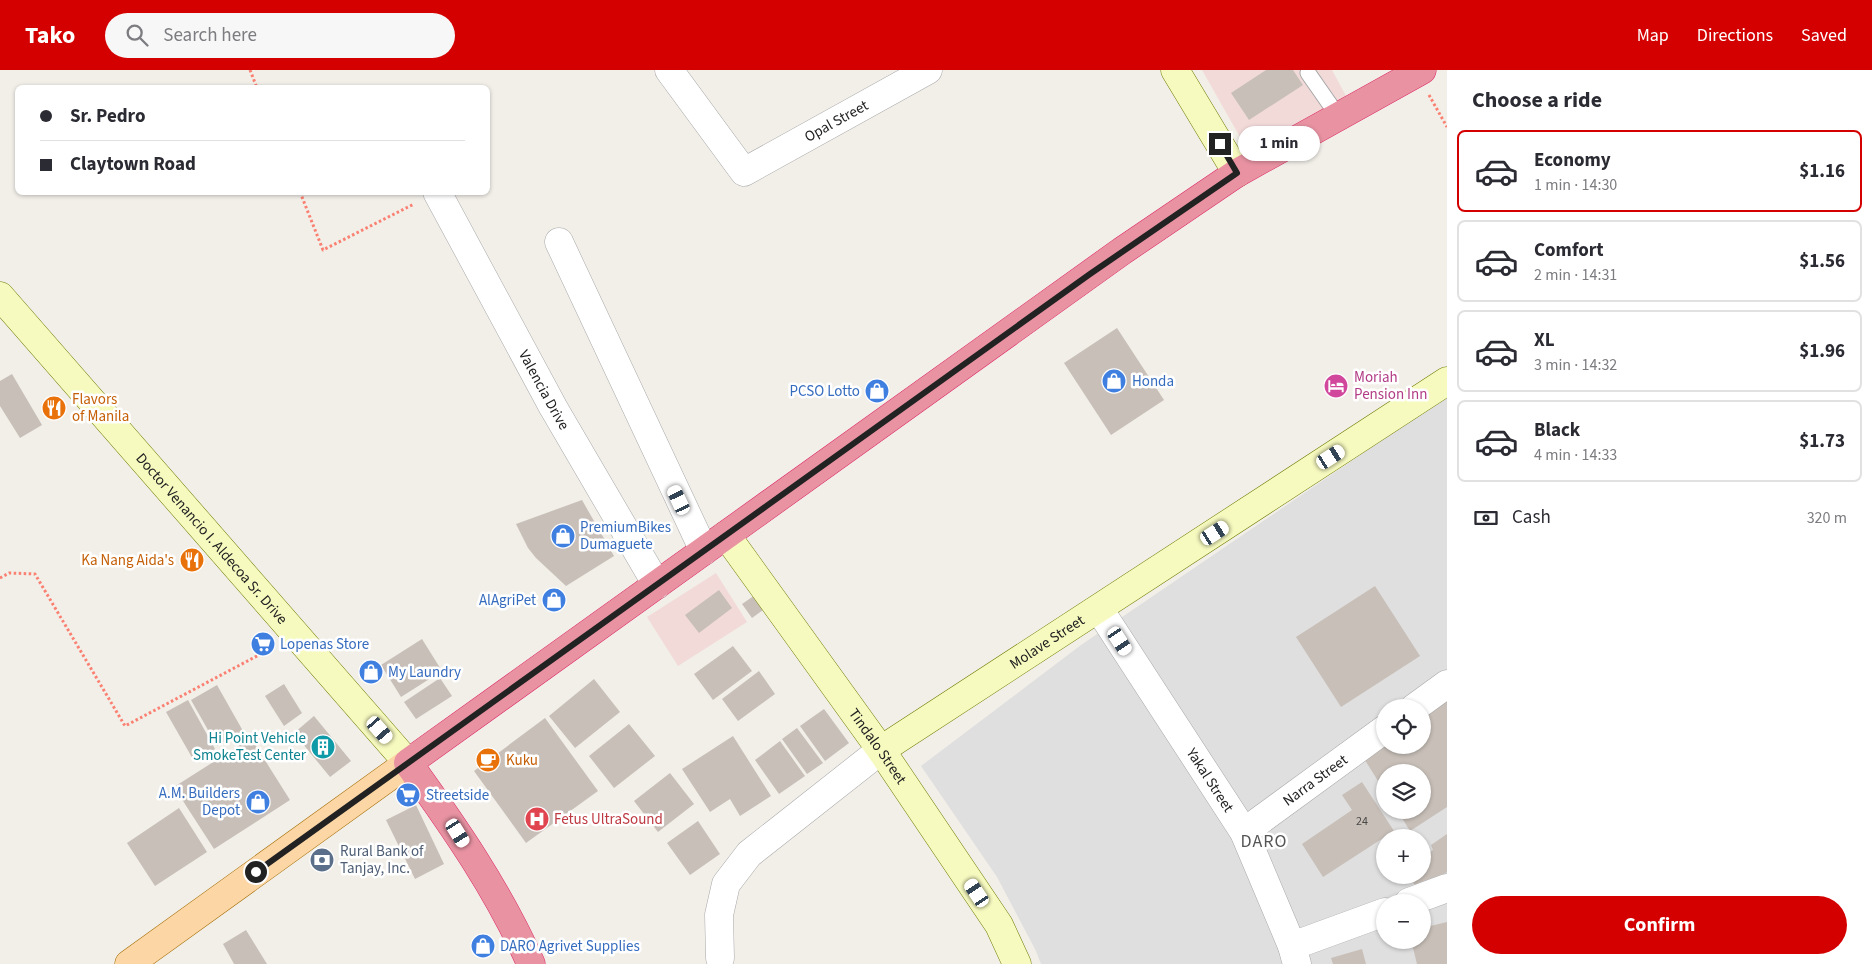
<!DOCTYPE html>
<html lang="en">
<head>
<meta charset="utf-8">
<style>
  :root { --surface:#fff; --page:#f7f7f7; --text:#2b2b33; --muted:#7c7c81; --line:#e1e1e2; --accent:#d40000 }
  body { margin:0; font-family:"Source Sans 3",sans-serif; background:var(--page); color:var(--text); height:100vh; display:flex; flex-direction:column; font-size:19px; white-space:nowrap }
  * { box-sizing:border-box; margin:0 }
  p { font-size:16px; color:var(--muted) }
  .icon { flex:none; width:28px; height:28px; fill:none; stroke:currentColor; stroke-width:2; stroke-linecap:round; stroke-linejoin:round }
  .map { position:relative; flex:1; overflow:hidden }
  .panel { display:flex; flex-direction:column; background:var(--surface); width:425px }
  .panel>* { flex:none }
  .top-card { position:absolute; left:15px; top:15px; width:475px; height:110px; border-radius:8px; box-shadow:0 1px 4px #0004; display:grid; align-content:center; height:110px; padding:0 25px; background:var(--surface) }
  .fabs { position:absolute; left:1376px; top:629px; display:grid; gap:10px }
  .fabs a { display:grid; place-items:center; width:55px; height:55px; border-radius:50%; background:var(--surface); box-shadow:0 1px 4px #0004; font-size:25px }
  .end { position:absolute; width:22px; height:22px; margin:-11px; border:6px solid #222; background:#fff; box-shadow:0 0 0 2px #fff }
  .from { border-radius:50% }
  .bubble { position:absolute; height:35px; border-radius:18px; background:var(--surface); box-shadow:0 1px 4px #0004; font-size:16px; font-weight:700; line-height:35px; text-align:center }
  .car { position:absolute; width:15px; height:30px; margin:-15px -8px; border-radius:6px; box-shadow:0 0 4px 1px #0007; background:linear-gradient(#fff 24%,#345 0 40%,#fff 0 76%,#345 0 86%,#fff 0) }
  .top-card b { display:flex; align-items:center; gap:18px; height:48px; font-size:19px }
  .top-card b+b { border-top:1px solid var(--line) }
  .top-card i { width:12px; height:12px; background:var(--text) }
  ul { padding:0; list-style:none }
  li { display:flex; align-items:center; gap:15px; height:82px; margin:0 10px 8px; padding:0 15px; border:2px solid var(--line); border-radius:8px }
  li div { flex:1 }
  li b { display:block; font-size:19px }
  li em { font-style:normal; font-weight:700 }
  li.current { border-color:var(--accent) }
  li>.icon { width:45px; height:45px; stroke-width:1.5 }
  h2 { padding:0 25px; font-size:22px; line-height:60px }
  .pay { display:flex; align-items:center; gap:12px; height:55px; padding:0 25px; font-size:19px }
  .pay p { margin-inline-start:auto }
  .cta { display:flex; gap:10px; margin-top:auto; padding:10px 25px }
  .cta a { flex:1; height:58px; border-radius:30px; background:var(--accent); color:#fff; font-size:20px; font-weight:700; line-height:58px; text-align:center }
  header { display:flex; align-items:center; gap:30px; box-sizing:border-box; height:70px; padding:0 25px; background:var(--accent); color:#fff }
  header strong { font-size:24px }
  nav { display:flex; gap:28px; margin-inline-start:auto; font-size:18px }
  .search { width:350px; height:45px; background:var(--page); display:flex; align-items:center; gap:12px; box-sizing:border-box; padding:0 18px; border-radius:28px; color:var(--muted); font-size:19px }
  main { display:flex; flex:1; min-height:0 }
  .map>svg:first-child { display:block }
  .residential { fill:#e0dfdf; fill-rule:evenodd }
  .commercial { fill:#f2dad9 }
  .building { fill:#c7bfb8 }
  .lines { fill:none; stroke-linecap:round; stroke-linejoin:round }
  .lane-casing { stroke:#a9a9a9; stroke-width:17 }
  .street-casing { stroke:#a9a9a9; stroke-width:29 }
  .secondary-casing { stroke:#707d05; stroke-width:29 }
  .primary-casing { stroke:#a06b00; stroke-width:29 }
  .highway-casing { stroke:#dc2a67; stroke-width:29 }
  .path { stroke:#fa8072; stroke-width:3; stroke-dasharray:2.5 2.5; stroke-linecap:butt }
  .lane { stroke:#fff; stroke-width:15 }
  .street { stroke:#fff; stroke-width:28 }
  .secondary { stroke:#f7fabf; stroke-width:28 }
  .primary { stroke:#fcd6a4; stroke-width:28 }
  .highway { stroke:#e892a2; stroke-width:28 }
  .route { stroke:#222; stroke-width:6 }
  .labels { text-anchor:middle; stroke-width:5; stroke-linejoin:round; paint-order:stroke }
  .number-label { font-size:12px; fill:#4b4948 }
  .street-label { font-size:15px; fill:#222; stroke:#fff }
  .hotel-label { font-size:15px; fill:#b23c85; stroke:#fff; text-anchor:start }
  .shop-label { font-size:15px; fill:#366cbe; stroke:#fff; text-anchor:start }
  .food-label { font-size:15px; fill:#c56008; stroke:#fff; text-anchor:start }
  .culture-label { font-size:15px; fill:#0d838f; stroke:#fff; text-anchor:end }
  .health-label { font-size:15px; fill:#be3a42; stroke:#fff; text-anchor:start }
  .service-label { font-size:15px; fill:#4e5e75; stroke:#fff; text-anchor:start }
  .quarter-label { font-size:18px; letter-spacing:1px; fill:#555; stroke:#fff }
</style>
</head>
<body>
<header>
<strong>Tako</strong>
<div class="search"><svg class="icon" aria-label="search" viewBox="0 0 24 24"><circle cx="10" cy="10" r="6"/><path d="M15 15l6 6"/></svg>Search here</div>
<nav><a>Map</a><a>Directions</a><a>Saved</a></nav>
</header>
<main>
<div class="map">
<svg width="1447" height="894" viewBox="0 0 1447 894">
  <rect width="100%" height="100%" fill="#f2efe9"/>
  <path class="residential" d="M1447 326V894H1041L1036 881 997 807 921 696 1081 575ZM1385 638H1422V675H1385ZM1385 702H1422V740H1385ZM1385 768H1422V805H1385ZM1385 832H1422V870H1385Z"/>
  <g class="commercial">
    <polygon points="1202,0 1332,0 1346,26 1249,83"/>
    <polygon points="716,503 747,552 678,596 647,547"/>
  </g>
  <g class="building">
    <polygon points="1266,0 1293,0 1303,15 1249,50 1231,23"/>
    <polygon points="1117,258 1164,330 1111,365 1064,293"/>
    <polygon points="12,304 42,355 20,368 0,336 0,311"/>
    <polygon points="582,430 614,486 566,516 536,488 528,478 516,454"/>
    <polygon points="1375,516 1420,586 1341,637 1296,567"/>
    <polygon points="719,520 732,538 699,563 685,545"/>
    <polygon points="758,523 767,537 752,548 742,534"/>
    <polygon points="422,569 442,601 401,627 381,595"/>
    <polygon points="733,576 752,601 713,630 694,604"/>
    <polygon points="759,601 775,624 738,651 722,629"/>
    <polygon points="440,608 452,626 416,649 404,632"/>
    <polygon points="594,609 620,642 575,678 549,646"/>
    <polygon points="284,614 302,643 284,656 265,626"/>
    <polygon points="217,615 243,661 217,676 191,630"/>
    <polygon points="188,630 215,679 194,691 166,642"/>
    <polygon points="1447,631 1447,737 1410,761 1397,740 1422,740 1422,702 1385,702 1385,722 1363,687 1385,675 1422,675 1422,648"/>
    <polygon points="824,639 849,673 825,691 800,656"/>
    <polygon points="314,646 351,691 330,707 294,663"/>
    <polygon points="545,648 598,721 526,773 474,701"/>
    <polygon points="629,654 655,686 614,718 589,686"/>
    <polygon points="797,658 823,693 807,704 782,669"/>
    <polygon points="733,666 771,726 740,746 730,729 710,742 682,699"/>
    <polygon points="251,668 290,730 214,779 174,717"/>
    <polygon points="780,671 805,706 779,724 755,690"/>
    <polygon points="670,703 694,734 658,762 634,731"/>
    <polygon points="1362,712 1394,761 1323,807 1302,774 1352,740 1342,725"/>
    <polygon points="416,735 444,794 415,809 386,750"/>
    <polygon points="179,738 207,782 155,816 127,773"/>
    <polygon points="698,751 720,784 690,805 667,773"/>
    <polygon points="1447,764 1447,802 1419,821 1408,805 1422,805 1422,787 1433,780 1431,775"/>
    <polygon points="1447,852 1447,894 1417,894 1411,870 1422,870 1422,858"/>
    <polygon points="246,860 267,894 234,894 223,874"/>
    <polygon points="1362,879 1366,894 1333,894 1331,888"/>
  </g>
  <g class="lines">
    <defs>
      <polyline id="lane" points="1308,3 1338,46"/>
      <g id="street">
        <path id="s1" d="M669 0 744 102 928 0"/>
        <path id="s2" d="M437 122 553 337 657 515"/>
        <polyline points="559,172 704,481"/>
        <path id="s3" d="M1099 539 1244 762 1292 876 1297 894"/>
        <polyline points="1414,638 1447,614"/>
        <path id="s4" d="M1244 762 1385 659"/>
        <polyline points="1409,832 1447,818"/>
        <polyline points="1292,876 1385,842"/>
        <polyline points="720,888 719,845 726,814 749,784 881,680"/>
      </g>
      <g id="secondary">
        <polyline points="1175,0 1237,103"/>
        <path id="s5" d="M0 226 408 693"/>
        <path id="s6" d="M726 465 881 680 999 855 1017 894"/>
        <path id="s7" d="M881 680 1447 311"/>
      </g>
      <polyline id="primary" points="129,894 408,693"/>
      <path id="highway" d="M531 894C498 820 455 758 408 693L1122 181 1237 103 1422 0"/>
    </defs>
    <use href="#lane" class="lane-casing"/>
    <use href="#street" class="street-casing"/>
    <use href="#secondary" class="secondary-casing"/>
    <use href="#primary" class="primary-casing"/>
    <use href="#highway" class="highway-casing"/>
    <g class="path">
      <polyline points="250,0 257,18"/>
      <polyline points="1429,25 1447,57"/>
      <polyline points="300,122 323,180 414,134"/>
      <polyline points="0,508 9,503 35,504 125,656 272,578"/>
    </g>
    <use href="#lane" class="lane"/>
    <use href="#street" class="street"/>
    <use href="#secondary" class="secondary"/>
    <use href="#primary" class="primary"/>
    <use href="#highway" class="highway"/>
  </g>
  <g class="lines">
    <polyline class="route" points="256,802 1090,204 1237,103 1220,74"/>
  </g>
  <defs>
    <symbol id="shop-disc" viewBox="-11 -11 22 22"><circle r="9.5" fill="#3f7fe0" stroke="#fff"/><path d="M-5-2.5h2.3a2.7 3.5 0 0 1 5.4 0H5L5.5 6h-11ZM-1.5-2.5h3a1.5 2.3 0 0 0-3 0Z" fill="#fff"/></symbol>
    <symbol id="hotel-disc" viewBox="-11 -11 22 22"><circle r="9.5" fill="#d1479c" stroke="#fff"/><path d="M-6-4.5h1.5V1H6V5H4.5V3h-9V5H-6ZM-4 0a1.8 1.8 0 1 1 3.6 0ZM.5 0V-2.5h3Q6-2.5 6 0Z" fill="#fff"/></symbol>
    <symbol id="restaurant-disc" viewBox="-11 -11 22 22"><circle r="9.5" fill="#e8710a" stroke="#fff"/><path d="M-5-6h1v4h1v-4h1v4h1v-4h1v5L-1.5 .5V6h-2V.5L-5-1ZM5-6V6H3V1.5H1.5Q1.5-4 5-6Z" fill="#fff"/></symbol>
    <symbol id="supermarket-disc" viewBox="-11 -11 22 22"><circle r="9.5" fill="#3f7fe0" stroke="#fff"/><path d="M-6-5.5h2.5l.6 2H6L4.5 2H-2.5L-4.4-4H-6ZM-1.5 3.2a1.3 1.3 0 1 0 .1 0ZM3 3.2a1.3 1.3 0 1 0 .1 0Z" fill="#fff"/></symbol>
    <symbol id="building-disc" viewBox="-11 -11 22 22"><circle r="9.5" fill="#0f9aa8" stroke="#fff"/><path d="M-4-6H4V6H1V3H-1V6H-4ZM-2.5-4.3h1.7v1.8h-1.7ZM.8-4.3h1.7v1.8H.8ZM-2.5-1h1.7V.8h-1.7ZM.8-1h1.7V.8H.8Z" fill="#fff"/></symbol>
    <symbol id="cafe-disc" viewBox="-11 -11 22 22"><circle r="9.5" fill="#e8710a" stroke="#fff"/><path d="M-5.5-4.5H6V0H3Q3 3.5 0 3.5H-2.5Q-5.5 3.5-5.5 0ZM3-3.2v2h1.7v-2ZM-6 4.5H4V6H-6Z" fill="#fff"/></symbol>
    <symbol id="hospital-disc" viewBox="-11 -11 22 22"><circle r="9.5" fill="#e0444e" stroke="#fff"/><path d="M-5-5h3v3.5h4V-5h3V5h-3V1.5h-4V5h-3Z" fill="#fff"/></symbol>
    <symbol id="bank-disc" viewBox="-11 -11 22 22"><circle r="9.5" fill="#5c6f8a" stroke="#fff"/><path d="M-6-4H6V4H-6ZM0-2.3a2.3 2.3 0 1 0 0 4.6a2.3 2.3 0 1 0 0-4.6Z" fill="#fff"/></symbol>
  </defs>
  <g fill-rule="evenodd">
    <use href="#shop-disc" x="1100" y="297" width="28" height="28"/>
    <use href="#hotel-disc" x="1322" y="302" width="28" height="28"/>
    <use href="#shop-disc" x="863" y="307" width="28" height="28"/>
    <use href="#restaurant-disc" x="40" y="324" width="28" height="28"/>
    <use href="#shop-disc" x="549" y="452" width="28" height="28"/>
    <use href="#restaurant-disc" x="178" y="476" width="28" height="28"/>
    <use href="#shop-disc" x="540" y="516" width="28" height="28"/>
    <use href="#supermarket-disc" x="249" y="560" width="28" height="28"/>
    <use href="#shop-disc" x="357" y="588" width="28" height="28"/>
    <use href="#building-disc" x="309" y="663" width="28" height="28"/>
    <use href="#cafe-disc" x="474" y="676" width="28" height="28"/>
    <use href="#supermarket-disc" x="394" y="711" width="28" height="28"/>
    <use href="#shop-disc" x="244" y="718" width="28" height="28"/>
    <use href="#hospital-disc" x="523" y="735" width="28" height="28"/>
    <use href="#bank-disc" x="308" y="776" width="28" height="28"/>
    <use href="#shop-disc" x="469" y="862" width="28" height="28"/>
  </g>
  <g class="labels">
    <g class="number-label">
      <text x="1362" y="755">24</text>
    </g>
    <g class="street-label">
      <text dy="5" stroke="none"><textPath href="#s1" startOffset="232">Opal Street</textPath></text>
      <text dy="5" stroke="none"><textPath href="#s2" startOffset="225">Valencia Drive</textPath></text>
      <text dy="5" stroke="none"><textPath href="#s5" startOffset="322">Doctor Venancio I. Aldecoa Sr. Drive</textPath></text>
      <text dy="5" stroke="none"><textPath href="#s7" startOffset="198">Molave Street</textPath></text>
      <text dy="5" stroke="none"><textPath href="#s6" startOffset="260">Tindalo Street</textPath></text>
      <text dy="5" stroke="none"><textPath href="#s3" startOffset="204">Yakal Street</textPath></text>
      <text dy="5" stroke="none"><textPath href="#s4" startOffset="88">Narra Street</textPath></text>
    </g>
    <g class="hotel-label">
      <text x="1354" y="312">Moriah<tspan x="1354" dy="17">Pension Inn</tspan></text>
    </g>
    <g class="shop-label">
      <text x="1132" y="316">Honda</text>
      <text x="860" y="326" text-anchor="end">PCSO Lotto</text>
      <text x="580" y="462">PremiumBikes<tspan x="580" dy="17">Dumaguete</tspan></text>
      <text x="536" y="535" text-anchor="end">AlAgriPet</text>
      <text x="280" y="579">Lopenas Store</text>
      <text x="388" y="607">My Laundry</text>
      <text x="240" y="728" text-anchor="end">A.M. Builders<tspan x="240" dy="17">Depot</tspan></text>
      <text x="426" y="730">Streetside</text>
      <text x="500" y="881">DARO Agrivet Supplies</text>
    </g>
    <g class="food-label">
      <text x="72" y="334">Flavors<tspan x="72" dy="17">of Manila</tspan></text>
      <text x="174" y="495" text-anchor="end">Ka Nang Aida's</text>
      <text x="506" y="695">Kuku</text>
    </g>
    <g class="culture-label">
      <text x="306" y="673">Hi Point Vehicle<tspan x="306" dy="17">SmokeTest Center</tspan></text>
    </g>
    <g class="health-label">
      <text x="554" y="754">Fetus UltraSound</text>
    </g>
    <g class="service-label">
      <text x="340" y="786">Rural Bank of<tspan x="340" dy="17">Tanjay, Inc.</tspan></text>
    </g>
    <g class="quarter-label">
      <text x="1264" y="777">DARO</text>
    </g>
  </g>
</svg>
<div class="fabs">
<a><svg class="icon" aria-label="locate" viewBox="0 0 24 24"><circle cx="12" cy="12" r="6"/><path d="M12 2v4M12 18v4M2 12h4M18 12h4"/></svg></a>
<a><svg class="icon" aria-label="layers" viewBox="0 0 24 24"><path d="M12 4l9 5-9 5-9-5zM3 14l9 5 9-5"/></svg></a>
<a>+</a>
<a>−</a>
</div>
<i class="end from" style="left:256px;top:802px"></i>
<i class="end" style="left:1220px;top:74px"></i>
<div class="bubble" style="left:1238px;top:56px;width:82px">1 min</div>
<i class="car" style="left:1331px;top:387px;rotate:57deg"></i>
<i class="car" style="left:679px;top:430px;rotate:335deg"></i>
<i class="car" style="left:1215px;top:463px;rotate:57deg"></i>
<i class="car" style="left:1120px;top:571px;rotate:147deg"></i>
<i class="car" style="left:380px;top:660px;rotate:139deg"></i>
<i class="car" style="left:458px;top:763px;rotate:148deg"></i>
<i class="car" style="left:977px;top:823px;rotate:326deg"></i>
<div class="top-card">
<b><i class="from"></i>Sr. Pedro</b>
<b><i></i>Claytown Road</b>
</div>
</div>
<section class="panel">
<h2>Choose a ride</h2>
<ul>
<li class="current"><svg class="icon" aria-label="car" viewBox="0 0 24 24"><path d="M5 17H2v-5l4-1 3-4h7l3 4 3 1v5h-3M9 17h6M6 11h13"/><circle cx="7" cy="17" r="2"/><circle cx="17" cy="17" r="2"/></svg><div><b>Economy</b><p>1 min · 14:30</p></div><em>$1.16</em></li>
<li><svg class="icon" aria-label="car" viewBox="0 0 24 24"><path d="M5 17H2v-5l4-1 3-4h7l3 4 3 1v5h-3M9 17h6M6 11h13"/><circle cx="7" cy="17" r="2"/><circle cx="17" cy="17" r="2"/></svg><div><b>Comfort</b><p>2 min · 14:31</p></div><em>$1.56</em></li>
<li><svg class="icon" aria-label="car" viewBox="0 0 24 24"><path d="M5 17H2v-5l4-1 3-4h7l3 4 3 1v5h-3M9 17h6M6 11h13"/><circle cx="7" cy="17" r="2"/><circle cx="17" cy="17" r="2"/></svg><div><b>XL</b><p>3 min · 14:32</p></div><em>$1.96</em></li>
<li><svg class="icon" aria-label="car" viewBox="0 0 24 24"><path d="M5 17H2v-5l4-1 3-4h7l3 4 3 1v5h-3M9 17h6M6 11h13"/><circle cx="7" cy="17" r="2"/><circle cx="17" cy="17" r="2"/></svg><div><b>Black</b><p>4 min · 14:33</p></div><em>$1.73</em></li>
</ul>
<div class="pay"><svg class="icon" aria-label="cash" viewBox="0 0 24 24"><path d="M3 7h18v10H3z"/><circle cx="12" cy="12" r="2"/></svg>Cash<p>320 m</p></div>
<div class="cta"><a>Confirm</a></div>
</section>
</main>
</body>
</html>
